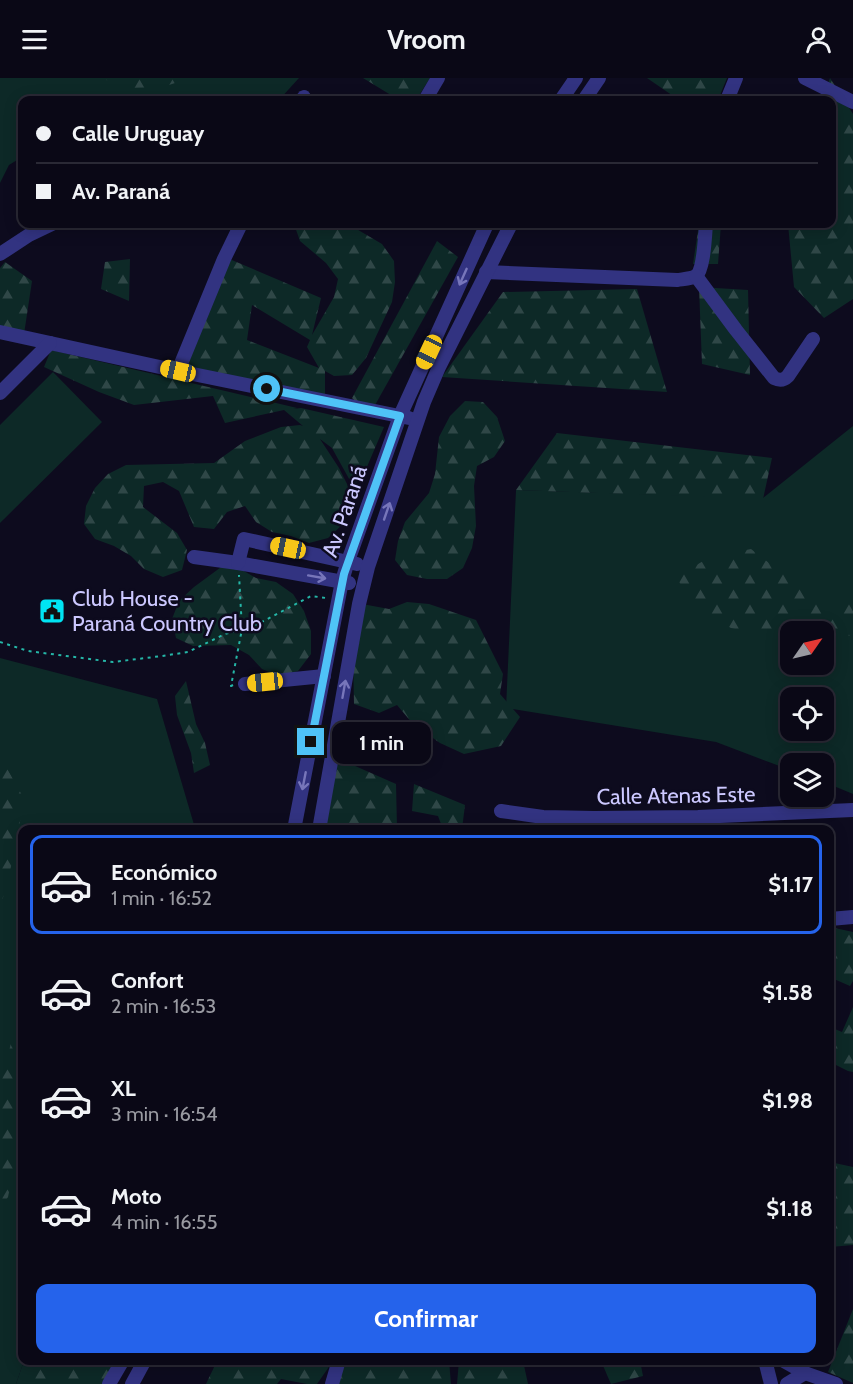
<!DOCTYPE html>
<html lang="es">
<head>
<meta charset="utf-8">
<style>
  :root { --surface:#0a0816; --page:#13111f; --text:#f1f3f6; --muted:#999aa1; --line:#2a2935; --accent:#2563eb }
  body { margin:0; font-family:Cabin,sans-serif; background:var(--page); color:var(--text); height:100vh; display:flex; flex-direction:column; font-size:22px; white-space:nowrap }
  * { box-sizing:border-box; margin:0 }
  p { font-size:20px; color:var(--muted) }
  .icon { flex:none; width:33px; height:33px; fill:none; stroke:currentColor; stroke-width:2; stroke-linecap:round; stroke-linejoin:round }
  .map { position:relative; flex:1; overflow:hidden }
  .side { position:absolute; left:18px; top:747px; width:816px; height:540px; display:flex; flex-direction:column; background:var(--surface); border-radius:12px; box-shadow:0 3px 15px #0003,0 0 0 2px var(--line) }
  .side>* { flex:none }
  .hud { position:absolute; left:18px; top:18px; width:818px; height:132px; border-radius:12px; box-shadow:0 3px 15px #0003,0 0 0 2px var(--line); display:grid; align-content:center; height:132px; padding:0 18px; background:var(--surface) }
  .needle { width:39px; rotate:56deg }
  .controls { position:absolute; left:780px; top:543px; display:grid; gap:12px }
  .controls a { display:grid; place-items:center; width:54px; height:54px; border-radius:12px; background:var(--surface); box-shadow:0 3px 15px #0003,0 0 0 2px var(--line); font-size:30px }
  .end { position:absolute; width:27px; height:27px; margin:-14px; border:8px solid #4fc3f7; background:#111; box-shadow:0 0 0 3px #111 }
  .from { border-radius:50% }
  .bubble { position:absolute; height:42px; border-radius:12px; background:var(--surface); box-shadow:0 3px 15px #0003,0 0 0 2px var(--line); font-size:20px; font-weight:800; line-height:42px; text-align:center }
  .car { position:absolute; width:18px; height:36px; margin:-18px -9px; border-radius:8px; box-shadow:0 0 4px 2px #0007; background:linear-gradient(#f5c518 24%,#345 0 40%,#f5c518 0 76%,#345 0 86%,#f5c518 0) }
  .hud b { display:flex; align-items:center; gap:21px; height:57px; font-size:22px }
  .hud b+b { border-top:2px solid var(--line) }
  .hud i { width:15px; height:15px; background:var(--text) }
  ul { padding:10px 0 0; list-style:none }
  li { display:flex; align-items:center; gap:18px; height:99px; margin:0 12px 9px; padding:0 6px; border:3px solid transparent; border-radius:12px }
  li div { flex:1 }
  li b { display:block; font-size:22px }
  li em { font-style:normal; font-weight:800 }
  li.current { border-color:var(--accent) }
  li>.icon { width:54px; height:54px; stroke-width:1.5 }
  .cta { display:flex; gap:12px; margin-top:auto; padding:12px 18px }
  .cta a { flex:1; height:69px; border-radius:12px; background:var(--accent); color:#fff; font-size:24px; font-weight:800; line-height:69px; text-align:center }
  header { display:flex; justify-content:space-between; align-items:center; height:78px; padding:0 18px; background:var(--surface); font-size:27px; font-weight:800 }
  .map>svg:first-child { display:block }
  .grass { fill:#0d2927; fill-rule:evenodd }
  .forest { fill:url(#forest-firs); fill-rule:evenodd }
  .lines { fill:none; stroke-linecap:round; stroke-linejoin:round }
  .path { stroke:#25b6a7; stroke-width:2; stroke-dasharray:3 4.5; stroke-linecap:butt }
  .minor { stroke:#323381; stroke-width:14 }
  .oneway { stroke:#7776ba }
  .route { stroke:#4fc3f7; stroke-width:8 }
  .labels { text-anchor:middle; stroke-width:5; stroke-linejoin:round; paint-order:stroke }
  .street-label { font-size:22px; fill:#ccc8ff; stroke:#0d0b1e }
  .poi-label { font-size:22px; fill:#ccc8ff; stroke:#0d0b1e; text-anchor:start }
</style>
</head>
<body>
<header><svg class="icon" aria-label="menu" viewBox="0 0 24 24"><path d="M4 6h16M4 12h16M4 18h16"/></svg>Vroom<svg class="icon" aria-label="person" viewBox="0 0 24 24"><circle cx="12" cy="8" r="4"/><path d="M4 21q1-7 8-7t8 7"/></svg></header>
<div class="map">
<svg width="853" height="1306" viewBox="0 0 853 1306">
  <defs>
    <pattern id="forest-firs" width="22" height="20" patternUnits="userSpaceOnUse" patternTransform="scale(1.5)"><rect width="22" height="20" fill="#0d2927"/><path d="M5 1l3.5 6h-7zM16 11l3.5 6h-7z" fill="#2f4747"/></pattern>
  </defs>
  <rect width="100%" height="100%" fill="#0d0b1e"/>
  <g class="grass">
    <polygon points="0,0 299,0 279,22 22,22 22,79 9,87 0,105"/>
    <polygon points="53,294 102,344 0,445 0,347"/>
    <path d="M853 348V716L824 704V686H790V692L716 664 506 630 516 412 763 420ZM790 554H824V586H790ZM790 620H824V652H790Z"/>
    <polygon points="0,580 157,621 195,750 194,752 22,752 22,1282 24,1283 16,1306 0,1306"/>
  </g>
  <g class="forest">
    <polygon points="102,0 182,0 181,3 163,9 124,10"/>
    <polygon points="363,0 430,0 416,22 399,22"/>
    <polygon points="647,0 727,0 718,22 679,22"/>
    <polygon points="830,0 853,36 853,221 824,240 794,209 788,146 831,146 831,22 822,22"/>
    <path d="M294 146H348L382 166 394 183 395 204 392 224 366 280 352 297 334 298 325 293V325L181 292 227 180 321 220 312 257 334 219 338 201 326 185 300 163ZM252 227 310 262 307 269 319 290 247 262Z"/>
    <polygon points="699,146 721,146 718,186 693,186"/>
    <polygon points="437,163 458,179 370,336 352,320"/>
    <polygon points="130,181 129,223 101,211 105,184"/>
    <polygon points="5,184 32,203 24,256 0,248 0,190"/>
    <polygon points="699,209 748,212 750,297 702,286"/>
    <polygon points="637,211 667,314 442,299 503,214"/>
    <polygon points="51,272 297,330 293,331 301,330 384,349 363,398 353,408 332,370 320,361 339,390 348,408 352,429 343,446 328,460 309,465 291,458 272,454 256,444 245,428 227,434 214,451 194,449 179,413 163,404 144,408 143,429 177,455 187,472 182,492 163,499 144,491 131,478 114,468 95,461 84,446 86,428 95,410 108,396 126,387 214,385 245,363 281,349 300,347 303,348 284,332 225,345 213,318 134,327 99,314 44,289"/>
    <polygon points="465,323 483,324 497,339 505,363 494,379 477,388 474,408 476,448 472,470 463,490 447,501 427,501 407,497 395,482 398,463 405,444 429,415 435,396 439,359 450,338"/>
    <polygon points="557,355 772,380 763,421 516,412"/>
    <polygon points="751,471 820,524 853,524 853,558 824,555 824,554 790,554 790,556 768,559 731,550 696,531 676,499 710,479"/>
    <polygon points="228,484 256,500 276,504 293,516 304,533 311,553 311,576 298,593 279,598 262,591 249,577 231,567 193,568 176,560 172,541 179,523 194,509"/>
    <polygon points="407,524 429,526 476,542 503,596 500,616 520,639 501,668 464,676 440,665 413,646 397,627 379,635 354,626 353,574 362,526 389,531"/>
    <polygon points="186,603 196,646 205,665 210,687 194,695 191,675 177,637 175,618"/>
    <polygon points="337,680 396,706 397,751 324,752"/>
    <polygon points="6,688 24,721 14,777 0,831 0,691"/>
    <polygon points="414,706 465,727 462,751 443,751 438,738 412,733"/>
    <polygon points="830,849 853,854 853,903 850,908 834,901 830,911"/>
    <polygon points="22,929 22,1017 19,1033 17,1077 8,1119 0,1131 0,1009 16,945"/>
    <polygon points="853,929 853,994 848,993 830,984 830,949 842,954"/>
    <polygon points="830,1084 853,1089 853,1167 830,1169"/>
    <polygon points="853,1231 853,1305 828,1294"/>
    <polygon points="24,1283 118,1283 103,1306 16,1306"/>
    <polygon points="217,1283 333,1283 317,1306 307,1306 281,1301 277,1306 206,1306"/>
    <polygon points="341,1283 449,1283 451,1306 335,1306"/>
    <polygon points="459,1283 523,1283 528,1306 457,1306"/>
    <polygon points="601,1283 640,1283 643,1298 611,1306"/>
  </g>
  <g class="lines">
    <g class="path">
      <polyline points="0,564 28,573 113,584 162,578 188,574 225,556 258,546 311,518 326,520"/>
      <polyline points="233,607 231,608 242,551 239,497"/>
    </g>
    <g class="minor">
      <polyline points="805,0 853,24"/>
      <polyline points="302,22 304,19"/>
      <polyline points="425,22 438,0"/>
      <polyline points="561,22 576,0"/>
      <polyline points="584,22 599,0"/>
      <polyline points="727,22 736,0"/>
      <polyline points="0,176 29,157 52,146"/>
      <path d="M486 194 677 202C683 201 691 201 696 198 704 192 705 156 706 146"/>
      <path d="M696 198 736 252 774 300C780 303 784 302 788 298L813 261"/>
      <polyline points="0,254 178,293 409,340"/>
      <polyline points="178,293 224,181 241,146"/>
      <polyline points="0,315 50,265"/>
      <polyline points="194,479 238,485 349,505"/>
      <polyline points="238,485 244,461 357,486"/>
      <polyline points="245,606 324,598"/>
      <polyline points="501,733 543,739 594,740 698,739 853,732"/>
      <polyline points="294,752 342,503 348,483 400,338 487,146"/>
      <polyline points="319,752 359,526 368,489 424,324 439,289 511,146"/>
      <polyline points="830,841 853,839"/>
      <polyline points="765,1282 771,1306"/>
      <polyline points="782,1282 805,1295 836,1306"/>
      <polyline points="109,1306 123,1282"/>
      <polyline points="132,1306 145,1282"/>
      <polyline points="332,1306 339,1282"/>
      <polyline points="787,1306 805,1295"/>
    </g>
  </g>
  <defs><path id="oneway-shaft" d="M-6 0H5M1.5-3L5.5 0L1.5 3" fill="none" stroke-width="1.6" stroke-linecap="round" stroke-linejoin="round" transform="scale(1.5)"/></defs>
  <g class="oneway">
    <use href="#oneway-shaft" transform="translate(463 199) rotate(114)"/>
    <use href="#oneway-shaft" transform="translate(387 433) rotate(-71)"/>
    <use href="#oneway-shaft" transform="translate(317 499) rotate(10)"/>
    <use href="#oneway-shaft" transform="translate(344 611) rotate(-80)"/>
    <use href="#oneway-shaft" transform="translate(304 703) rotate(101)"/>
  </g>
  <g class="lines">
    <polyline class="route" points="267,311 400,338 344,496 311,664"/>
  </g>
  <defs>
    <symbol id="civic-square" viewBox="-11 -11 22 22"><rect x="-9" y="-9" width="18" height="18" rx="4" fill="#00e4f3" stroke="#0d0b1e"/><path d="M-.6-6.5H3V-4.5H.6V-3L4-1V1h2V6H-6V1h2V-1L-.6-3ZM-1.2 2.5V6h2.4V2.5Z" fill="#111"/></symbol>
  </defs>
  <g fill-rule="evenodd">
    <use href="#civic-square" x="37" y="518" width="30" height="30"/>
  </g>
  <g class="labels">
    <g class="street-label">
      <text transform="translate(344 433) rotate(-71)" y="8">Av. Paraná</text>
      <text transform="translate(676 717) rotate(-1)" y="8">Calle Atenas Este</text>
    </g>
    <g class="poi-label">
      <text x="72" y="528">Club House -<tspan x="72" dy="25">Paraná Country Club</tspan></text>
    </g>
  </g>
</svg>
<div class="controls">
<a><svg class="needle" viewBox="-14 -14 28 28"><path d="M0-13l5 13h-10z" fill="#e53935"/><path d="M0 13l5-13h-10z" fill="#999aa1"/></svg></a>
<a><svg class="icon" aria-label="locate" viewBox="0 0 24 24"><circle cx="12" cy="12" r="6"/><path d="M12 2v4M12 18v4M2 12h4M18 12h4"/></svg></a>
<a><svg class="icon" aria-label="layers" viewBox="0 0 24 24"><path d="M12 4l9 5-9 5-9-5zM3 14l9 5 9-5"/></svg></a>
</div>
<i class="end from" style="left:267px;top:311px"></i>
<i class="end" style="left:311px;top:664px"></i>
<div class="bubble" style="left:332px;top:644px;width:99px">1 min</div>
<i class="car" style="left:429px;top:274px;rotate:205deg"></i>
<i class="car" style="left:178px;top:293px;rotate:283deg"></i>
<i class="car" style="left:288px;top:470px;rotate:282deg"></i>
<i class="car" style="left:265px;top:604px;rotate:264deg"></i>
<div class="hud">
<b><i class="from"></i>Calle Uruguay</b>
<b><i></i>Av. Paraná</b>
</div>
<section class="side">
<ul>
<li class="current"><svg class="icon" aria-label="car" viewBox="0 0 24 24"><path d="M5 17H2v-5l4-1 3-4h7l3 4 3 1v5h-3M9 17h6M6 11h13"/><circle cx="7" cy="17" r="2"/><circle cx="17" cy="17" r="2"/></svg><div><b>Económico</b><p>1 min · 16:52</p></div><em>$1.17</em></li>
<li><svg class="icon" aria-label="car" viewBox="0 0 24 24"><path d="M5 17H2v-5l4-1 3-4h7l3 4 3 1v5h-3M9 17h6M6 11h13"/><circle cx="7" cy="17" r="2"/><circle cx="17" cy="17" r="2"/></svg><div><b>Confort</b><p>2 min · 16:53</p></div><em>$1.58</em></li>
<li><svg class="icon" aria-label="car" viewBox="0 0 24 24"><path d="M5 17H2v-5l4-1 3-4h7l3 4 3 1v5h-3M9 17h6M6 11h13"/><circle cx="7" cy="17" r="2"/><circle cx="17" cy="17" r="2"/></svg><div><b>XL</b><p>3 min · 16:54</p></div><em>$1.98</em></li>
<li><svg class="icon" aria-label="car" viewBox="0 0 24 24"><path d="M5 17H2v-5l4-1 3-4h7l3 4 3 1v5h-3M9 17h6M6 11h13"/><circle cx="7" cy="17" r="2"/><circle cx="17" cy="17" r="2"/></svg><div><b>Moto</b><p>4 min · 16:55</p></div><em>$1.18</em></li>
</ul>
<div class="cta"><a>Confirmar</a></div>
</section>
</div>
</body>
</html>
